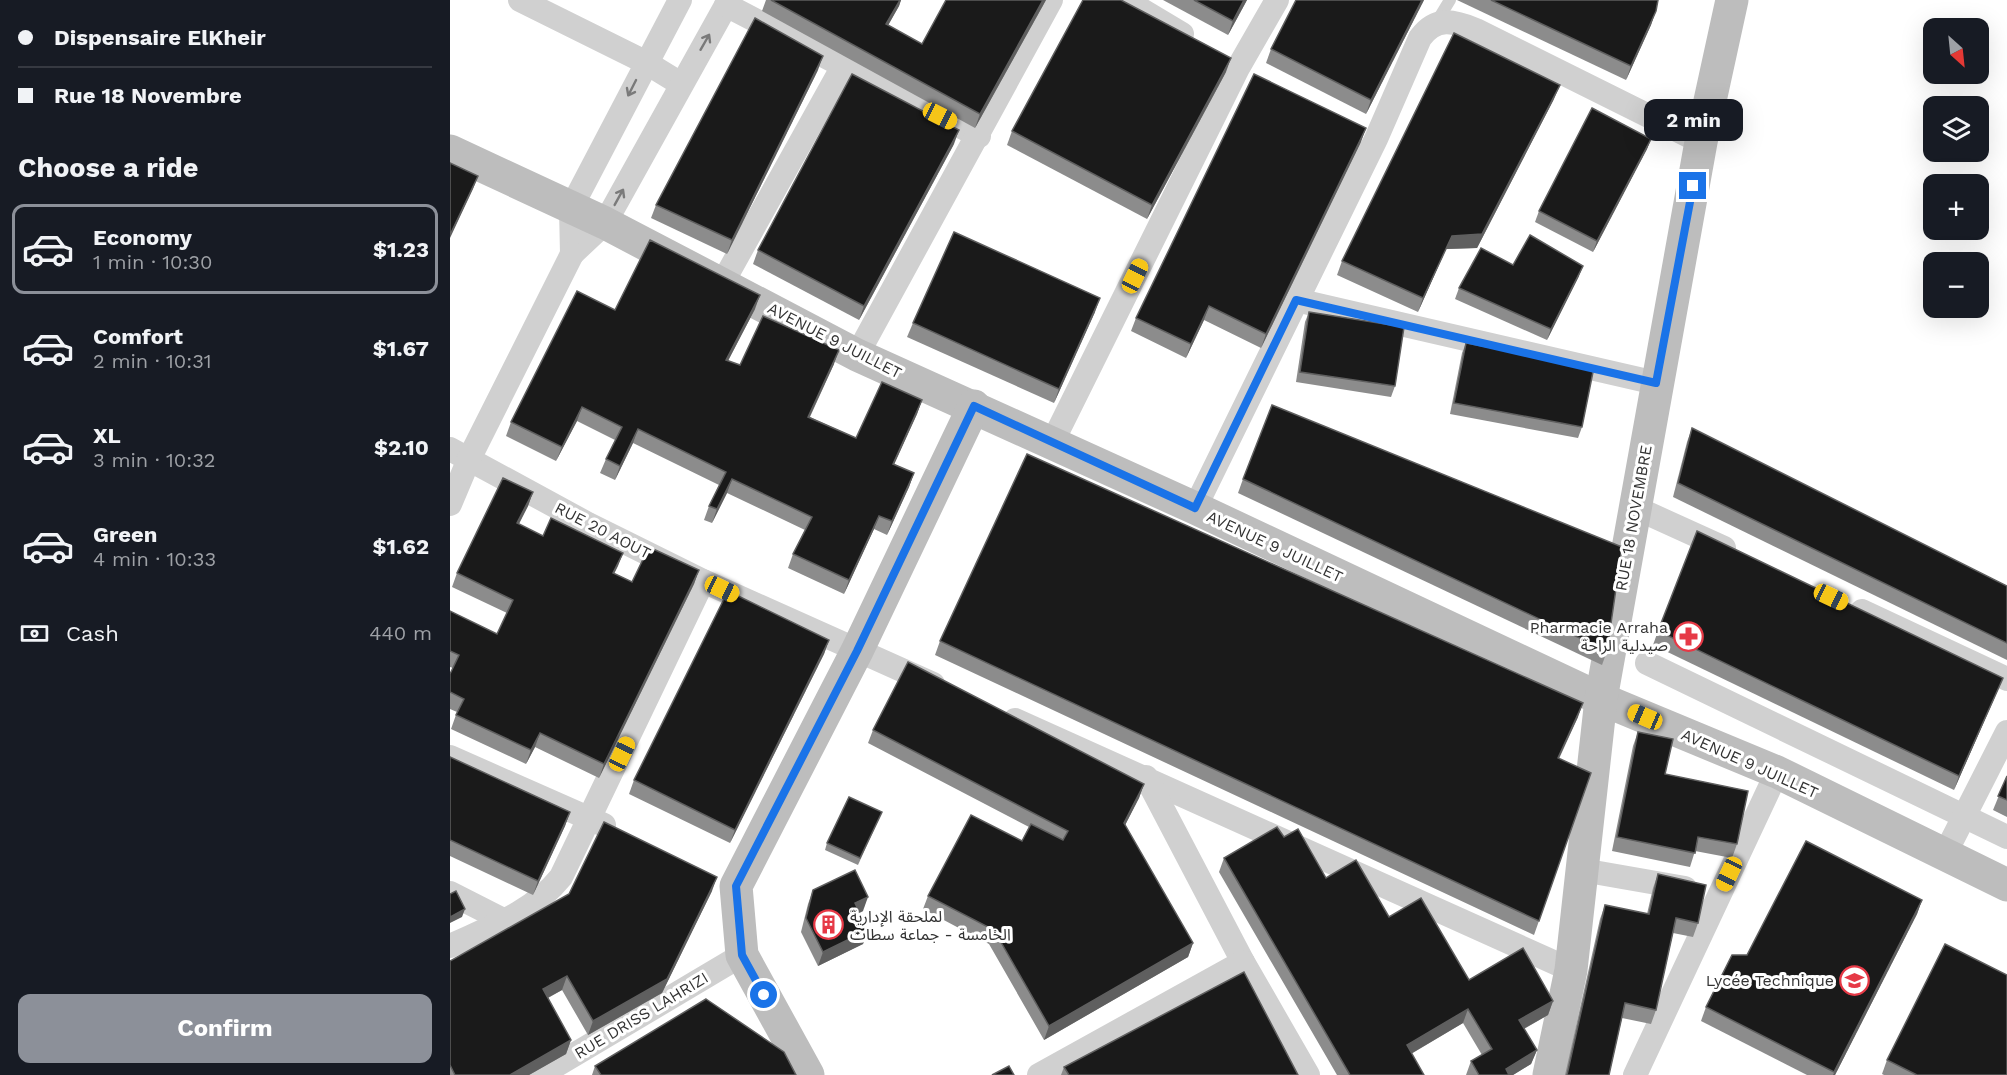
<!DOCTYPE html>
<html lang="en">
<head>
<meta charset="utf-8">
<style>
  :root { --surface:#171b24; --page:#20242c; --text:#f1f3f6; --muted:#9ea1a6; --line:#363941; --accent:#8c9099 }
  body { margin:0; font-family:"Work Sans","Noto Sans Arabic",sans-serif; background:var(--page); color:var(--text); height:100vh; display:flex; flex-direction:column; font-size:22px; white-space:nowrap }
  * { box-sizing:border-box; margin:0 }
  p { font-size:20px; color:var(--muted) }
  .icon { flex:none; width:33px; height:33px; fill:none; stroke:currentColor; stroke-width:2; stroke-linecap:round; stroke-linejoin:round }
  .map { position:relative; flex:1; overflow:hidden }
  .sheet { display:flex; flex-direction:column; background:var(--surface); width:450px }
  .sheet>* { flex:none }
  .banner { display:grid; align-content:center; height:132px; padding:0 18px; background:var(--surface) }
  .needle { width:39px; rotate:153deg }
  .controls { position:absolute; left:1473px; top:18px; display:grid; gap:12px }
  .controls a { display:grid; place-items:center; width:66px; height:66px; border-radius:12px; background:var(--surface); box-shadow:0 6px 24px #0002; font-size:30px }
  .end { position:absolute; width:27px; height:27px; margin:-14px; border:8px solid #1a73e8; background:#fff; box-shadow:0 0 0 3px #fff }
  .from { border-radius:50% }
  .bubble { position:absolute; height:42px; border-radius:12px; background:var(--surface); box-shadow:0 6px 24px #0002; font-size:20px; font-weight:700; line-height:42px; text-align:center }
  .car { position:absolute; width:18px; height:36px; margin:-18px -9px; border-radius:8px; box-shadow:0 0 4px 2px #0007; background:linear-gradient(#f5c518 24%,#345 0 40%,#f5c518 0 76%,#345 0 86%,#f5c518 0) }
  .banner b { display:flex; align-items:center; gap:21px; height:57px; font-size:22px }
  .banner b+b { border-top:2px solid var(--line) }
  .banner i { width:15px; height:15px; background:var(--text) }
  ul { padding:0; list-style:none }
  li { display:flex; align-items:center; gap:18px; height:90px; margin:0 12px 9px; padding:0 6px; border:3px solid transparent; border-radius:12px }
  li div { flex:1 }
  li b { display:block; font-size:22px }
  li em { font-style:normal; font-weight:700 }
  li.active { border-color:var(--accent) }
  li>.icon { width:54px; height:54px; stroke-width:1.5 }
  h2 { padding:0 18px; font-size:27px; line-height:72px }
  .pay { display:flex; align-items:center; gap:15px; height:66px; padding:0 18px; font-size:22px }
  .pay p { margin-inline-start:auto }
  .primary-button { display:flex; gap:12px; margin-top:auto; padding:12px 18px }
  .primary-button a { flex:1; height:69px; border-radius:12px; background:var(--accent); color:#fff; font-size:24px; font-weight:700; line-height:69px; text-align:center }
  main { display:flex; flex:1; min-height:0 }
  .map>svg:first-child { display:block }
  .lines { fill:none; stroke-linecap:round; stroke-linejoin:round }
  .lane { stroke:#d0d0d0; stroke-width:12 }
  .street { stroke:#d0d0d0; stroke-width:24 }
  .secondary { stroke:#bdbdbd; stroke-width:33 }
  .wall { fill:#8c8c8c }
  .shaded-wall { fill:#5f5f5f }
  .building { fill:#1a1a1a; stroke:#5f5f5f; stroke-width:1.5 }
  .oneway { stroke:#7a7a7a }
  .route { stroke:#1a73e8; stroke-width:8 }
  .labels { text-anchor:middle; stroke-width:6; stroke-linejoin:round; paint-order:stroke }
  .street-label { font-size:16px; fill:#333; stroke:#fff }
  .poi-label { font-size:16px; fill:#333; stroke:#fff; text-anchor:end }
</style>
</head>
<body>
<main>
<section class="sheet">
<div class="banner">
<b><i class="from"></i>Dispensaire ElKheir</b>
<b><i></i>Rue 18 Novembre</b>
</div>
<h2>Choose a ride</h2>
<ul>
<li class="active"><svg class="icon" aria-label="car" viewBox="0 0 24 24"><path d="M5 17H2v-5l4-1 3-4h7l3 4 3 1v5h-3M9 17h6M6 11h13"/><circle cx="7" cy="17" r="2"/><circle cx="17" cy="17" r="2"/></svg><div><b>Economy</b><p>1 min · 10:30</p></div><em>$1.23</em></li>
<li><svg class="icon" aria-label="car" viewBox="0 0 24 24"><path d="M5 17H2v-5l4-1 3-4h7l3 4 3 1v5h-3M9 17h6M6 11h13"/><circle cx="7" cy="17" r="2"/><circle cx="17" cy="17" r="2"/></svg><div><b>Comfort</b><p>2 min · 10:31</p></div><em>$1.67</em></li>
<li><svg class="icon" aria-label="car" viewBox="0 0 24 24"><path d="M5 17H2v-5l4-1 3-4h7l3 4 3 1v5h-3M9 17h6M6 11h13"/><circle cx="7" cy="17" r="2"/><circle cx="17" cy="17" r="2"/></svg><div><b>XL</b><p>3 min · 10:32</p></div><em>$2.10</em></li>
<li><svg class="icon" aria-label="car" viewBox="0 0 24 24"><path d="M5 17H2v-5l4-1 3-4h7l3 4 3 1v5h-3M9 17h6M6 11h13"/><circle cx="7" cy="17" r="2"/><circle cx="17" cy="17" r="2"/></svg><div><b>Green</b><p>4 min · 10:33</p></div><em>$1.62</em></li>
</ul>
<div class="pay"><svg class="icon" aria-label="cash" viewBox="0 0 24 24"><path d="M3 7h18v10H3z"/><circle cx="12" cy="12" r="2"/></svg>Cash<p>440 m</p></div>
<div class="primary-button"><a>Confirm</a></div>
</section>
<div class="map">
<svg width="1557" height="1075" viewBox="0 0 1557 1075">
  <rect width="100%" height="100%" fill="#fff"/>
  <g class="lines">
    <polyline class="lane" points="986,23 1000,0"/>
    <g class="street">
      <polyline points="70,0 195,62 231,84"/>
      <polyline points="230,0 121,208 122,254 155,223 279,0"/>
      <polyline points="675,0 732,34"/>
      <polyline points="276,5 529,136"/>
      <polyline points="273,282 393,66"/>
      <polyline points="846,300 1206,383"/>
      <polyline points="407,355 601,0"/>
      <polyline points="602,443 788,68 827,0"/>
      <polyline points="0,449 138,524 253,581 483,684"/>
      <polyline points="0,504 19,459 122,254"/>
      <path d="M745 508 926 139 970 38C986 16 1004 21 1026 30L1251 142"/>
      <polyline points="1186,508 1274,548"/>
      <polyline points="1412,611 1557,679"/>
      <polyline points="1197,663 1557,837"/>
      <polyline points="565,720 1121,970"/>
      <polyline points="0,757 154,825"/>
      <polyline points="696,777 793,962 858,1075"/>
      <polyline points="1495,854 1557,732"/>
      <polyline points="1132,870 1235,888"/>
      <polyline points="0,893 55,921"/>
      <path d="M0 946C41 927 82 913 111 877L253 581"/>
      <polyline points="90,1075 292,955"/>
      <polyline points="589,1075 793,962"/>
      <polyline points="1185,1075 1327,772"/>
    </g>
    <g class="secondary">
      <polyline points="0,151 155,223 407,355 745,508 1151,699 1327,772 1557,885"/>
      <polyline points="358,1075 292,955 286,886 407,651 524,406"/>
      <polyline points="1099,1075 1121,970 1151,699 1251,142 1282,0"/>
    </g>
  </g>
  <g class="wall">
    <polygon points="316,0 451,0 449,6 438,25 472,44 596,0 525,128 312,11"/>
    <polygon points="713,0 797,0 778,35"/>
    <polygon points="974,0 916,114 816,63 821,49"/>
    <polygon points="1007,0 1208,0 1201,25 1176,80"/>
    <polygon points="368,70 277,254 201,218 206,205"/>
    <polygon points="776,72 697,219 557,145 562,131"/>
    <polygon points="1104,99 1027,248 996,249 968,312 887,275 892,261"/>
    <polygon points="1201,139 1197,149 1143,252 1085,222 1089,211"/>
    <polygon points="911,142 811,348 754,320 736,358 681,331 686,318"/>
    <polygon points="504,144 409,320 303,264 308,250"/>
    <polygon points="1063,265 1129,276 1097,340 1005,299 1009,288"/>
    <polygon points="305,309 278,361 290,365 384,364 360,417 406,438 472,400 467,414 444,464 464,473 459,487 437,535 424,529 394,594 338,568 343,554 355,530 277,493 262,523 254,520 259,506 269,485 183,443 165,480 150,473 156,459 165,440 127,421 106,461 56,436 61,422 165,310"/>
    <polygon points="645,312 604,403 457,337 463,323"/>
    <polygon points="859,312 945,386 941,397 846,382 855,322"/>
    <polygon points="1016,343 1132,427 1128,438 1000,414 1012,353"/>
    <polygon points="1242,428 1557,586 1557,660 1223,497 1237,442"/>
    <polygon points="793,479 1157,651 1152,665 788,493"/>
    <polygon points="83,492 78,506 69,524 93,536 173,553 164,573 182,582 249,570 244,584 149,778 85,747 76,764 1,729 7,712 0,709 0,674 3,668 0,667 0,611 47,634 57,613 2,587 7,573"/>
    <polygon points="1208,631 1547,692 1504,790 1203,645"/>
    <polygon points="379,640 374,654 280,843 179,794 184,780"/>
    <polygon points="490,641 1128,717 1109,759 1141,773 1084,935 485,655"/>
    <polygon points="423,730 694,784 689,798 675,825 743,943 738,957 594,1040 539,944 473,909 478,896 572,841 579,827 418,743"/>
    <polygon points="1188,732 1215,774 1287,844 1282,858 1245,851 1240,867 1162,851 1183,746"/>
    <polygon points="0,757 120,812 115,826 83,895 0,856"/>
    <polygon points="1557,776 1557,817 1543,810"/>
    <polygon points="432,812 408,865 375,850 377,843"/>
    <polygon points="834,837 876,878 939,917 1019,980 1103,1001 1098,1015 1074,1029 1087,1050 1081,1064 1063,1075 1016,1075 1021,1061 1032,1055 1013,1023 961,1054 974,1075 887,1075 769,872 774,858"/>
    <polygon points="1208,874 1248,923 1243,937 1223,933 1206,1010 1201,1024 1172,1018 1159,1075 1115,1075 1150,919 1155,905 1197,914 1203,888"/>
    <polygon points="363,890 413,911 410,913 418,930 413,944 368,966 351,932 358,904"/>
    <polygon points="262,891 212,993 138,1035 112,990 98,998 121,1040 116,1054 79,1075 0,1075 0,961"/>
    <polygon points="1472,900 1467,914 1385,1075 1357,1075 1251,1021 1256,1007 1297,955"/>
    <polygon points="1437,1060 1557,1075 1434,1075 1432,1074"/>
    <polygon points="145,1066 346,1075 142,1075"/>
    <polygon points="614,1067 848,1075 611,1075"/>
  </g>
  <g class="shaded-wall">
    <polygon points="450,0 451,0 449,6 431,38 436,24"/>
    <polygon points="593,0 596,0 525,128 530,114"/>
    <polygon points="794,0 797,0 778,35 783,21"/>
    <polygon points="972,0 974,0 916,114 921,100"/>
    <polygon points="1206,11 1201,25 1176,80 1181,66"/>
    <polygon points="373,56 368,70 277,254 282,240"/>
    <polygon points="781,58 776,72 697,219 702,205"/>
    <polygon points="1110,85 1104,99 1027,248 996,249 968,312 973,298 1002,236"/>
    <polygon points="916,128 911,142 811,348 816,334"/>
    <polygon points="509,130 504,144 409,320 414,306"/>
    <polygon points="1201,139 1197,149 1143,252 1147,241"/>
    <polygon points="28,176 23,189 0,238 0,235"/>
    <polygon points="1133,266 1129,276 1097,340 1101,329"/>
    <polygon points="310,295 305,309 271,374 276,360"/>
    <polygon points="650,298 645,312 604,403 609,389"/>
    <polygon points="759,306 754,320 736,358 741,344"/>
    <polygon points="389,350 384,364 353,431 358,417"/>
    <polygon points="472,400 467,414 438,478 443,464"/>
    <polygon points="132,407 127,421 106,461 112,447"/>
    <polygon points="188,429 183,443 165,480 170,466"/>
    <polygon points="464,473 459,487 437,535 442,521"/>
    <polygon points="282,479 277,493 262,523 267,509"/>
    <polygon points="83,492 78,506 62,537 67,523"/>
    <polygon points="429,516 424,529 394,594 399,580"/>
    <polygon points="173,553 168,566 158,586 163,573"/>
    <polygon points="249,570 244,584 149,778 154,764"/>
    <polygon points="379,640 374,654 280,843 285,830"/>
    <polygon points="1553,678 1547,692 1504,790 1509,776"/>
    <polygon points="1133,703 1128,717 1102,772 1108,758"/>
    <polygon points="90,733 85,747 76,764 81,750"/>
    <polygon points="694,784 689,798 669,837 674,823"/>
    <polygon points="120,812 115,826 83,895 88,881"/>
    <polygon points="267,877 262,891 212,993 138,1035 143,1021"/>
    <polygon points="418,897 413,911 400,917 405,903"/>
    <polygon points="1472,900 1467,914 1385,1075 1383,1075"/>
    <polygon points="15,909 12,917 0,923 0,917"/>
    <polygon points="418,930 413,944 368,966 373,952"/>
    <polygon points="743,943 738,957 594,1040 599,1026"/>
    <polygon points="117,976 112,990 88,1003 93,989"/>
    <polygon points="1103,1001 1098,1015 1064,1034 1069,1020"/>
    <polygon points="1018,1009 1013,1023 952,1059 957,1045"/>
    <polygon points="121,1040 116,1054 79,1075 60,1075"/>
    <polygon points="1087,1050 1081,1064 1063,1075 1053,1075 1056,1069"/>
  </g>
  <g class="building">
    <polygon points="321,0 450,0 436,24 472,44 496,0 593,0 530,114"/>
    <polygon points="633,0 671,0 781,58 702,205 562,131"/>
    <polygon points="744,0 794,0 783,21"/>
    <polygon points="846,0 972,0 921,100 821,49"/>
    <polygon points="1041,0 1208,0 1206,11 1181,66"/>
    <polygon points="305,18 373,56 282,240 206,205"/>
    <polygon points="1004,33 1110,85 1032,234 1002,236 973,298 892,261"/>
    <polygon points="402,74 509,130 414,306 308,250"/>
    <polygon points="804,74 916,128 816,334 759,306 741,344 686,318"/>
    <polygon points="1142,108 1201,139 1147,241 1089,211"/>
    <polygon points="0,163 28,176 0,235"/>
    <polygon points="504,232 650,298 609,389 463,323"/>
    <polygon points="1080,235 1133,266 1101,329 1009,288 1031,248 1063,265"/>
    <polygon points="200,240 310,295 276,360 290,365 313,316 389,350 358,417 406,438 432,382 472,400 443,464 464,473 442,521 429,516 399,580 343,554 362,517 282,479 267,509 259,506 276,472 188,429 170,466 156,459 172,427 132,407 112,447 61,422 127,291 165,310"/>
    <polygon points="859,312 954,327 945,386 850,372"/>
    <polygon points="1016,343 1144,367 1132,427 1004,403"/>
    <polygon points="822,405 1172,547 1157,651 793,479"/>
    <polygon points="1242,428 1557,586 1557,643 1228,483"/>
    <polygon points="577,454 1133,703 1108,758 1141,773 1089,921 490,641"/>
    <polygon points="53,478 83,492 67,523 93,536 101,518 173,553 163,573 182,582 199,547 249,570 154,764 90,733 81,750 6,715 14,699 0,692 0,674 9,655 0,651 0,611 47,634 63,600 7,573"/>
    <polygon points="1247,531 1553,678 1509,776 1208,631"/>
    <polygon points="278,591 379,640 285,830 184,780"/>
    <polygon points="458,662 694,784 674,823 743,943 599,1026 544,930 478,896 521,815 572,841 581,824 613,840 618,831 423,730"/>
    <polygon points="1188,732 1223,739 1215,774 1298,791 1287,844 1248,837 1245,853 1167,837"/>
    <polygon points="0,757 120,812 88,881 0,840"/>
    <polygon points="1557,776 1557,800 1548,796"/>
    <polygon points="399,797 432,812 410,858 377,843"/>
    <polygon points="154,822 267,877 217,979 143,1021 117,976 93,989 121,1040 60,1075 5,1075 0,1065 0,961 119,894"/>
    <polygon points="827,827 834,837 848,829 876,878 906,860 939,917 971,898 1019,980 1073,948 1103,1001 1069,1020 1087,1050 1056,1069 1059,1075 1029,1075 1021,1061 1042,1049 1018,1009 957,1045 974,1075 900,1075 774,858"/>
    <polygon points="1356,841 1472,900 1384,1072 1256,1007 1282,955 1297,955"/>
    <polygon points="405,870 418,897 405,903 418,930 373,952 356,918 363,890"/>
    <polygon points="1208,874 1256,885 1248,923 1226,918 1206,1010 1175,1003 1159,1075 1117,1075 1155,905 1199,914"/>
    <polygon points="6,891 15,909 0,917 0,894"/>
    <polygon points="1495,944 1557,975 1557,1075 1467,1075 1437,1060"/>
    <polygon points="794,972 848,1075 619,1075 614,1067"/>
    <polygon points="256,999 334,1052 346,1075 151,1075 145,1066"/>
    <polygon points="559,1066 564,1075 542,1075"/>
  </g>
  <defs><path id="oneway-shaft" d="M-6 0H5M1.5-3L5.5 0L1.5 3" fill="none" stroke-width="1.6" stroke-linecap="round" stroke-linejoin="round" transform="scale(1.5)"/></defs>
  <g class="oneway">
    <use href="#oneway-shaft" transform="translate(255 42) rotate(-60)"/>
    <use href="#oneway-shaft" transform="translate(182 88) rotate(117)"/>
    <use href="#oneway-shaft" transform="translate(169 197) rotate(-61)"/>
  </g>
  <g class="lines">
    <polyline class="route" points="314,995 292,955 286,886 407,651 524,406 745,508 846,300 1206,383 1243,186"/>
  </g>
  <defs>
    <symbol id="pharmacy-ring" viewBox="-11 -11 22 22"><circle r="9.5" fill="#fff" stroke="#e63946" stroke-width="1.5"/><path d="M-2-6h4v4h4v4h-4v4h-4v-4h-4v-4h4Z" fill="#e63946"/></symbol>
    <symbol id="building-ring" viewBox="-11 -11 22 22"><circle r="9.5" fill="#fff" stroke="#e63946" stroke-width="1.5"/><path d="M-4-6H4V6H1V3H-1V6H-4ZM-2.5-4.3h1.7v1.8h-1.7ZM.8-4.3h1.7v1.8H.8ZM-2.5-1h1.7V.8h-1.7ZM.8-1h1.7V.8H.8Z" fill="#e63946"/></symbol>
    <symbol id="school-ring" viewBox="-11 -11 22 22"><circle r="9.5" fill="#fff" stroke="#e63946" stroke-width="1.5"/><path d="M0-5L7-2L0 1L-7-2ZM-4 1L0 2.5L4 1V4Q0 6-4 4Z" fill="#e63946"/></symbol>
  </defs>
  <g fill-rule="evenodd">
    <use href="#pharmacy-ring" x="1222" y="620" width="33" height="33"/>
    <use href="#building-ring" x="362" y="908" width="33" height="33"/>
    <use href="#school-ring" x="1388" y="964" width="33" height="33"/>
  </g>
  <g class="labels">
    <g class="street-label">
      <text transform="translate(385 340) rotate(27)" y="6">AVENUE 9 JUILLET</text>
      <text transform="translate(1183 518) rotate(-80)" y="6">RUE 18 NOVEMBRE</text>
      <text transform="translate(153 530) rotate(27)" y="6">RUE 20 AOUT</text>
      <text transform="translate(825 546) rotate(25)" y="6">AVENUE 9 JUILLET</text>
      <text transform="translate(1300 763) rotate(24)" y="6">AVENUE 9 JUILLET</text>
      <text transform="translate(191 1015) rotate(-31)" y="6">RUE DRISS LAHRIZI</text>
    </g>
    <g class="poi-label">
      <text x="1218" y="633">Pharmacie Arraha<tspan x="1218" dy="18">صيدلية الراحة</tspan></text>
      <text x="400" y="922" text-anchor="start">لملحقة الإدارية<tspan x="400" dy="18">الخامسة - جماعة سطات</tspan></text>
      <text x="1384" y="986">Lycée Technique</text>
    </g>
  </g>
</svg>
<div class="controls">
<a><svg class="needle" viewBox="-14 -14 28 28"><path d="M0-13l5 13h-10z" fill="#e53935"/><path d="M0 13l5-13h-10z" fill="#9ea1a6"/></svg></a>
<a><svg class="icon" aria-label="layers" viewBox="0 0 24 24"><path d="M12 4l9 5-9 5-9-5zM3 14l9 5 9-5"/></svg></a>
<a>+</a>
<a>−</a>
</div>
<i class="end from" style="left:314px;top:995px"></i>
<i class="end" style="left:1243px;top:186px"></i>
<div class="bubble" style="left:1194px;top:99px;width:99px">2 min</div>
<i class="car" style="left:490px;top:116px;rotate:117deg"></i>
<i class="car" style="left:685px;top:276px;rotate:26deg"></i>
<i class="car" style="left:272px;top:589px;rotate:115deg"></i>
<i class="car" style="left:1381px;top:597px;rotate:115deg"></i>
<i class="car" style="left:1195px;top:717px;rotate:293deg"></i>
<i class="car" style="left:172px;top:754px;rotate:25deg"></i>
<i class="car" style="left:1279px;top:874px;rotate:205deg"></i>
</div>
</main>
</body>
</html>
